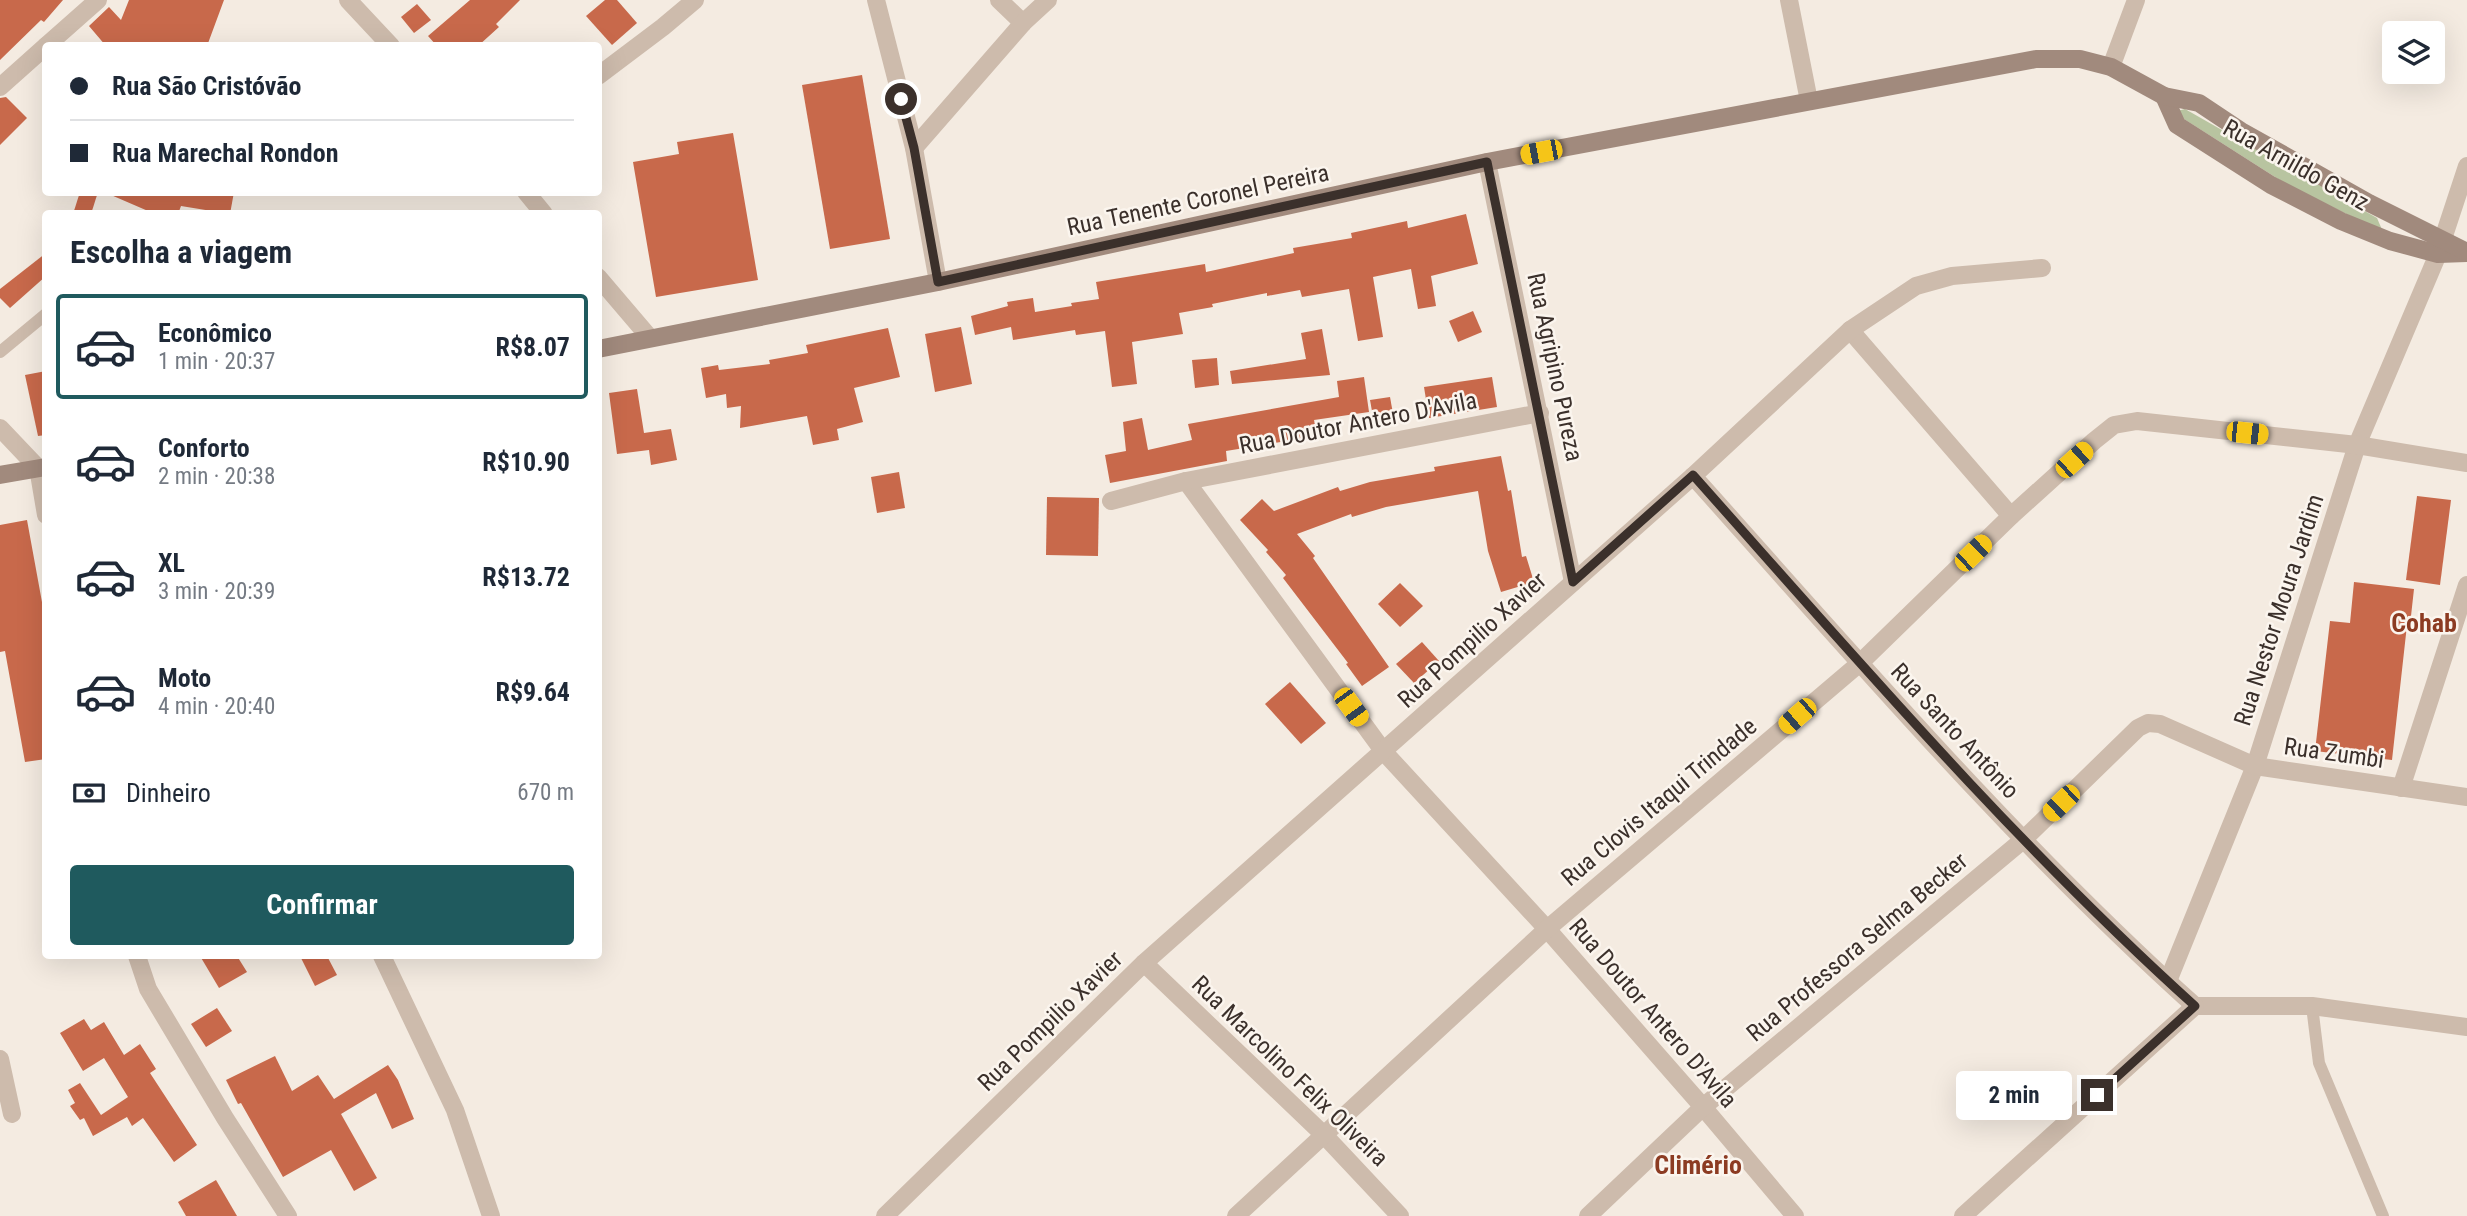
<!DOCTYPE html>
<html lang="pt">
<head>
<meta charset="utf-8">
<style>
  :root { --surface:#fff; --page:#f6f6f7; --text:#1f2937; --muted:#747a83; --line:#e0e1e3; --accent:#1f5a5e }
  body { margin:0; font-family:"Roboto Condensed",sans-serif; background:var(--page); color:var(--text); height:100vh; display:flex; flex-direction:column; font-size:26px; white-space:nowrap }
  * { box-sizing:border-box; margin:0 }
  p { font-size:23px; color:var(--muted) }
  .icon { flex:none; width:38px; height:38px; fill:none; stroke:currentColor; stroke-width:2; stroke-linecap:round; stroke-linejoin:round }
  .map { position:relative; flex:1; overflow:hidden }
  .drawer { position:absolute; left:42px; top:210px; width:560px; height:749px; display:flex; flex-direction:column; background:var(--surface); border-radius:7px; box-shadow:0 7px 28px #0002 }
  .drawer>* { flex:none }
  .top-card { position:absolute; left:42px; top:42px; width:560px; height:154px; border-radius:7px; box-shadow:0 7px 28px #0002; display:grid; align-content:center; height:154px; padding:0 28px; background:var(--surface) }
  .buttons { position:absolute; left:2382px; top:21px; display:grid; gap:14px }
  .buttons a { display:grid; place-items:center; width:63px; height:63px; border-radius:7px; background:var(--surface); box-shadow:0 7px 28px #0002; font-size:35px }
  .end { position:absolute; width:32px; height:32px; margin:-16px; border:9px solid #3b302b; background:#fff; box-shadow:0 0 0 4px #fff }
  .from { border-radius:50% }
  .bubble { position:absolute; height:49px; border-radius:7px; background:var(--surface); box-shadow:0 7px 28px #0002; font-size:23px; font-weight:700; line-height:49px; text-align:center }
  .car { position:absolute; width:21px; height:42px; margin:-21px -10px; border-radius:9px; box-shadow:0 0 5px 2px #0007; background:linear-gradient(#f5c518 24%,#345 0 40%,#f5c518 0 76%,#345 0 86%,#f5c518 0) }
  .top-card b { display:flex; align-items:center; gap:24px; height:66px; font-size:26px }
  .top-card b+b { border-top:2px solid var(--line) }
  .top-card i { width:18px; height:18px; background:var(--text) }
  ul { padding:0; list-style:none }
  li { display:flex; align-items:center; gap:21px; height:105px; margin:0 14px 10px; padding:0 14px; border:4px solid transparent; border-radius:7px }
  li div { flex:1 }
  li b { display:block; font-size:26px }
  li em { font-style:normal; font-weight:700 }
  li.selected { border-color:var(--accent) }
  li>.icon { width:63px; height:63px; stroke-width:1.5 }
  h2 { padding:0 28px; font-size:32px; line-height:84px }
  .pay { display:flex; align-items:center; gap:18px; height:77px; padding:0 28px; font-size:26px }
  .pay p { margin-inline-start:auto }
  .primary-button { display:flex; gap:14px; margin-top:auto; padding:14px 28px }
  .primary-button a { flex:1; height:80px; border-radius:7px; background:var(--accent); color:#fff; font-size:28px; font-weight:700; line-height:80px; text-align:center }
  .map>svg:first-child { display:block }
  .green { fill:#b8c4a0 }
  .building { fill:#c8694b }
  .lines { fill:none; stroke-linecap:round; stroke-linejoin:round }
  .lane { stroke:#cdbbac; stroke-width:12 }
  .street { stroke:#cdbbac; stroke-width:18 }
  .secondary { stroke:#a18a7d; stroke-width:18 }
  .route { stroke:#3b302b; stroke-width:9 }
  .labels { text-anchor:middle; stroke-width:5; stroke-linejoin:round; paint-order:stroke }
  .street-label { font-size:24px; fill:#3b302b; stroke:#fbf5ee }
  .neighbourhood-label { font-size:26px; font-weight:bold; fill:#8c3b22; stroke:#fbf5ee }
</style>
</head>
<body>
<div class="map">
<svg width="2467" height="1216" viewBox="0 0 2467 1216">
  <rect width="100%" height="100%" fill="#f4ebe1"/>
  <polygon class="green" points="2185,109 2377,218 2383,232 2286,184 2173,112"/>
  <g class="building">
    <polygon points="0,0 63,0 44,22 41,20 0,60"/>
    <polygon points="129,0 224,0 207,46 106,46 89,26 109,7 121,20"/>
    <polygon points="470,0 520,0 496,24 499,27 478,46 437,46 428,36"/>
    <polygon points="605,0 617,0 637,23 612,45 586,16"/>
    <polygon points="417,4 431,20 414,33 401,17"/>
    <polygon points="862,75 890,239 830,249 802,85"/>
    <polygon points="6,97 27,118 0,145 0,98"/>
    <polygon points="733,133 758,280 656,297 633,162 679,154 677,142"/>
    <polygon points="80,192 98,192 91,214 73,214"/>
    <polygon points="104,192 234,192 230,214 181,206 178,214 155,214"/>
    <polygon points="1466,214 1478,264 1431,276 1436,306 1418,309 1411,269 1373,277 1383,337 1358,341 1349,289 1302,297 1300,290 1267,296 1267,293 1212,304 1213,307 1179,313 1183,334 1132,342 1137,384 1112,387 1105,331 1076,335 1075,330 1013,340 1011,327 975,335 971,316 1008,306 1007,302 1033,298 1035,312 1072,306 1071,303 1099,299 1096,282 1205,264 1206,272 1294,253 1293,248 1352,238 1351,233 1407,221 1408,228"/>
    <polygon points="46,253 46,276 10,308 0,298 0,289"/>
    <polygon points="1473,311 1482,332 1458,342 1449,321"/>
    <polygon points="961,327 972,384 935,392 925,334"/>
    <polygon points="888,328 900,377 854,388 863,422 837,429 839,440 813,445 807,416 740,428 741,406 727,408 726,394 706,398 701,368 718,365 719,370 770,364 769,360 808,353 806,345"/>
    <polygon points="1322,329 1330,375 1232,384 1230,371 1306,359 1301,333"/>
    <polygon points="1217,358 1219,385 1195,388 1192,360"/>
    <polygon points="46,371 46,435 38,436 25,375"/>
    <polygon points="1364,377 1369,412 1314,420 1317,436 1226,451 1227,461 1110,483 1105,455 1126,451 1123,422 1142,418 1148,450 1192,440 1188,424 1339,397 1337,381"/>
    <polygon points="1492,377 1497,407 1429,418 1424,387"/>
    <polygon points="637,389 644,433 671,429 677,460 651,465 649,450 617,454 609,393"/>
    <polygon points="1390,397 1394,419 1374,422 1370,400"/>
    <polygon points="1501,456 1508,491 1511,490 1522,557 1526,556 1534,582 1501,592 1488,551 1478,491 1386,507 1352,517 1351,514 1297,534 1315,556 1313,558 1389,667 1362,686 1346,664 1348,663 1283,578 1286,575 1266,552 1268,550 1240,520 1262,499 1274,511 1338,487 1340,491 1370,482 1435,471 1434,467"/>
    <polygon points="899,472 905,508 877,513 871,477"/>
    <polygon points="2417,496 2451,500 2440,585 2406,580"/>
    <polygon points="1047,497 1099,498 1098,556 1046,555"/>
    <polygon points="27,520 46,624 46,759 25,762 5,651 0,652 0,525"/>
    <polygon points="2354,582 2414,589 2411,616 2408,616 2392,760 2315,751 2330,621 2350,623"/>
    <polygon points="1400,583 1423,606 1400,627 1378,604"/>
    <polygon points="1422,642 1439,661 1414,683 1396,664"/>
    <polygon points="1290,682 1326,723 1301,744 1265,704"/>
    <polygon points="200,956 237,956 247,972 219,988"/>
    <polygon points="300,956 327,956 337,975 315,986"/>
    <polygon points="217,1008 232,1031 206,1047 191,1024"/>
    <polygon points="84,1019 91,1030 104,1022 124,1055 140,1044 156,1069 150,1073 197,1145 174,1162 143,1118 132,1126 127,1117 93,1136 84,1118 80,1120 70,1106 75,1103 68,1090 80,1083 101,1115 128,1097 104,1058 83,1071 60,1033"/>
    <polygon points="275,1056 292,1091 318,1075 334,1099 388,1065 398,1080 414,1119 392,1129 376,1093 341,1114 377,1178 354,1191 331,1150 283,1177 241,1103 238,1104 226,1080"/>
    <polygon points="216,1180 237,1216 186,1216 178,1202"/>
  </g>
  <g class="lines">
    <g class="lane">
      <polyline points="0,352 46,314"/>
      <polyline points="2312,1006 2319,1063 2383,1216"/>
    </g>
    <g class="street">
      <polyline points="348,0 391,46"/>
      <polyline points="876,0 914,148 938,282"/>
      <polyline points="999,0 1023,23"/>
      <polyline points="1789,0 1809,101"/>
      <polyline points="46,46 98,0"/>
      <polyline points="2111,67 2136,0"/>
      <polyline points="598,76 663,27 695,0"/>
      <polyline points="0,87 46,46"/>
      <polyline points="914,148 1023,23 1048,0"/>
      <polyline points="1487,162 1573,582"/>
      <polyline points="526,192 544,214"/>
      <polyline points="598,277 650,338"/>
      <polyline points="1850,330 2011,516"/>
      <polyline points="0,428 38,468 46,515"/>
      <path d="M1693 476C1855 657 2014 843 2195 1006"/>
      <polyline points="1186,481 1384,752 1547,929 1703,1107 1795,1216"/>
      <polyline points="1111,501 1186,481 1540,413"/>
      <polyline points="2401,788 2467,585"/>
      <polyline points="137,956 148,989 225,1118 288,1216"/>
      <polyline points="382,956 455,1110 491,1216"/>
      <polyline points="1144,963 1324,1135 1400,1216"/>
      <polyline points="2168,981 2255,766 2357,445 2438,254 2467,166"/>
      <polyline points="2195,1006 2312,1006 2467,1027"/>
      <polyline points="0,1059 12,1114"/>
      <polyline points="885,1216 1144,963 1693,476 1850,330 1916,286 1952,276 2042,268"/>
      <polyline points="1236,1216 1547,929 1860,663 2011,516 2094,441 2114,425 2137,421 2357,445 2467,463"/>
      <polyline points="1588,1216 1703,1107 2023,840 2138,728 2148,723 2160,724 2255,766 2467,797"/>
      <polyline points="1963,1216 2195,1006"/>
    </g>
    <g class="secondary">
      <polyline points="2164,96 2177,125 2271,185 2341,221 2390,241 2438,254 2467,253"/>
      <polyline points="598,349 938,282 1487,162 2036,59 2080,59 2111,67 2164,96 2199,103 2241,131 2369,203 2467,252"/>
      <polyline points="0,475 46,467"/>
    </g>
  </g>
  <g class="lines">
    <path class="route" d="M901 99 914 148 938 282 1487 162 1573 582 1693 475C1855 657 2014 843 2195 1006L2097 1095"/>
  </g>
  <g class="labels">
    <g class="street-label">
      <text transform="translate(2296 165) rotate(29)" y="8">Rua Arnildo Genz</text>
      <text transform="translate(1198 200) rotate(-12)" y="8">Rua Tenente Coronel Pereira</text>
      <text transform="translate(1555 367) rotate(78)" y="8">Rua Agripino Pureza</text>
      <text transform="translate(1358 423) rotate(-11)" y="8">Rua Doutor Antero D'Avila</text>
      <text transform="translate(2279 610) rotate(-72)" y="8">Rua Nestor Moura Jardim</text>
      <text transform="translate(1472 640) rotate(-42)" y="8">Rua Pompilio Xavier</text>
      <text transform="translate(1955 731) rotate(47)" y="8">Rua Santo Antônio</text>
      <text transform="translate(2334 753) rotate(8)" y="8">Rua Zumbi</text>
      <text transform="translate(1659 802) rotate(-40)" y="8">Rua Clovis Itaqui Trindade</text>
      <text transform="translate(1857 947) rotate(-40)" y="8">Rua Professora Selma Becker</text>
      <text transform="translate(1653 1013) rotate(49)" y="8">Rua Doutor Antero D'Avila</text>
      <text transform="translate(1050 1021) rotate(-44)" y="8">Rua Pompilio Xavier</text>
      <text transform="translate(1290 1071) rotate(44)" y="8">Rua Marcolino Felix Oliveira</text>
    </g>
    <g class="neighbourhood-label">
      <text x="2424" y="632">Cohab</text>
      <text x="1698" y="1174">Climério</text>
    </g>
  </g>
</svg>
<div class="buttons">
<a><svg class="icon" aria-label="layers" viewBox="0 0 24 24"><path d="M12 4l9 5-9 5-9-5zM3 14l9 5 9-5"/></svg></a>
</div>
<i class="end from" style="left:901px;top:99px"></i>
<i class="end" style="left:2097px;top:1095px"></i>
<div class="bubble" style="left:1956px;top:1071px;width:116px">2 min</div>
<i class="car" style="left:1541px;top:152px;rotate:259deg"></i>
<i class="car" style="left:2247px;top:433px;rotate:96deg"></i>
<i class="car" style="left:2074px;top:460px;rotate:48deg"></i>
<i class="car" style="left:1973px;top:553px;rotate:46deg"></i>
<i class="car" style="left:1351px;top:707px;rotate:144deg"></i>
<i class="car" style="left:1797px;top:716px;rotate:229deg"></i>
<i class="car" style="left:2061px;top:803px;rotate:226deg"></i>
<div class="top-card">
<b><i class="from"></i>Rua São Cristóvão</b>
<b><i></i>Rua Marechal Rondon</b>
</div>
<section class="drawer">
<h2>Escolha a viagem</h2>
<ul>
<li class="selected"><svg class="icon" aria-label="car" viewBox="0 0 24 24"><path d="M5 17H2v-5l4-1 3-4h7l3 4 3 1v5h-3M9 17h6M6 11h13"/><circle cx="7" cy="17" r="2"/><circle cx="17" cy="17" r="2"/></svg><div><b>Econômico</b><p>1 min · 20:37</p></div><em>R$8.07</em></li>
<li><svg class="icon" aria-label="car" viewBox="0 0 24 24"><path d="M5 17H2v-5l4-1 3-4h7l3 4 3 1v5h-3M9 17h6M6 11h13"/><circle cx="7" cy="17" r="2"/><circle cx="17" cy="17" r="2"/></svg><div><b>Conforto</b><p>2 min · 20:38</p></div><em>R$10.90</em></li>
<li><svg class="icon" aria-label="car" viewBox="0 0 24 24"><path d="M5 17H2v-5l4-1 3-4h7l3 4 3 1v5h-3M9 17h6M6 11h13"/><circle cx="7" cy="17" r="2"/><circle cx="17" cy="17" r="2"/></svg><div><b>XL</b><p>3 min · 20:39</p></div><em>R$13.72</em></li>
<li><svg class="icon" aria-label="car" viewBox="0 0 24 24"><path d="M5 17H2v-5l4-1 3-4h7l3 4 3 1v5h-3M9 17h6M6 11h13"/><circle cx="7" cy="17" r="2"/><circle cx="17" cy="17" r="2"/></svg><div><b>Moto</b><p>4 min · 20:40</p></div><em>R$9.64</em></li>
</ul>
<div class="pay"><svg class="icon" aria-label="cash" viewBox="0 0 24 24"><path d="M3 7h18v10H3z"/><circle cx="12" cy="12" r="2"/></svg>Dinheiro<p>670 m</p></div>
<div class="primary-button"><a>Confirmar</a></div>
</section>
</div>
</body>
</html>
